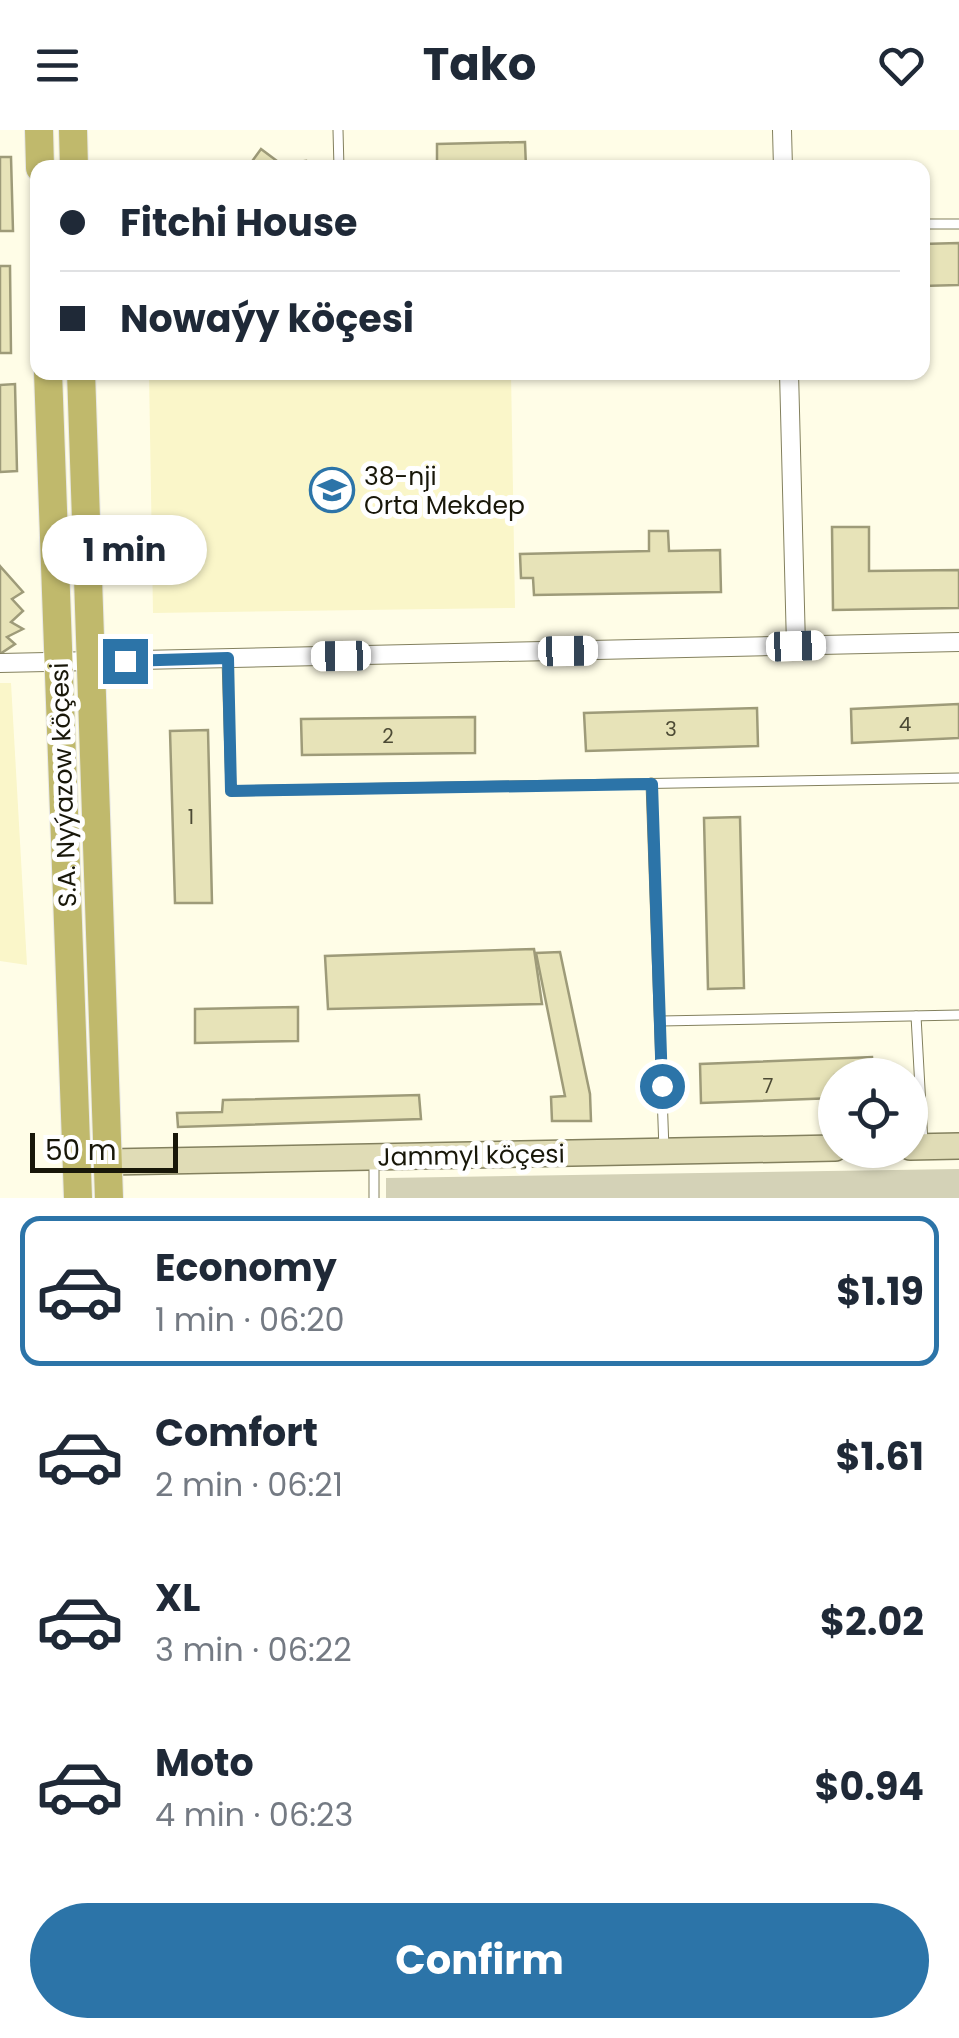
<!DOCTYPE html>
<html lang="en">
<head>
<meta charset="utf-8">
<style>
  :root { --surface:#fff; --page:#f2f2f3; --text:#1f2937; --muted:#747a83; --line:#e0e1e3; --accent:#2c74a8 }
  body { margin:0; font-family:Poppins,sans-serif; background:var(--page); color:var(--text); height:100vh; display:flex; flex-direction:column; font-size:38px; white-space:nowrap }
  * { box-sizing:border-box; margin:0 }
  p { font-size:32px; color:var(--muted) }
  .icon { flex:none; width:55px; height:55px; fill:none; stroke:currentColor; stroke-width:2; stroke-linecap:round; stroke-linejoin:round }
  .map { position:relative; height:1068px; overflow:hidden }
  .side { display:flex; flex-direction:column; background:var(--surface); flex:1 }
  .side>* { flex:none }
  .banner { position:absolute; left:30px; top:30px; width:900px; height:220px; border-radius:20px; box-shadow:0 2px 8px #0004; display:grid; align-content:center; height:220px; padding:0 30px; background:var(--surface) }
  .fabs { position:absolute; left:818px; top:928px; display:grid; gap:20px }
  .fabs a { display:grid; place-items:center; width:110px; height:110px; border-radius:50%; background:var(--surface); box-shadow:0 2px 8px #0004; font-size:50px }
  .scale { position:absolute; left:30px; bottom:25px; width:148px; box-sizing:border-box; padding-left:10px; border:5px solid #181709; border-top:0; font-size:28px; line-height:35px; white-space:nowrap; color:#181709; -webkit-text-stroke:8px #fff; paint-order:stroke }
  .end { position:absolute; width:45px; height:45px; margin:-22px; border:12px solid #2c74a8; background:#fff; box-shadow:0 0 0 5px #fff }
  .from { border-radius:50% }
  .bubble { position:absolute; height:70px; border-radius:35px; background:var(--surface); box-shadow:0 2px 8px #0004; font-size:32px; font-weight:700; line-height:70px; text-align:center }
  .car { position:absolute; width:30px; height:60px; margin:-30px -15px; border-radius:12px; box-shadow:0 0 8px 2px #0007; background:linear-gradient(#fff 24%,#345 0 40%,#fff 0 76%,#345 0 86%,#fff 0) }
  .banner b { display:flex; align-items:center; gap:35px; height:95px; font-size:38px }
  .banner b+b { border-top:2px solid var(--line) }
  .banner i { width:25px; height:25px; background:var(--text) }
  ul { padding:18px 0 0; list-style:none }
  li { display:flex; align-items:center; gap:30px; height:150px; margin:0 20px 15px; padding:0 10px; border:5px solid transparent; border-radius:20px }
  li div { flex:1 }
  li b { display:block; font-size:38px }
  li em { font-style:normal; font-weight:700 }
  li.active { border-color:var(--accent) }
  li>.icon { width:90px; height:90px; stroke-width:1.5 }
  .cta { display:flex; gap:20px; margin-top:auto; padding:20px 30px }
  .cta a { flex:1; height:115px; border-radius:60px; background:var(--accent); color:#fff; font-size:40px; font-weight:700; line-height:115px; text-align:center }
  header { display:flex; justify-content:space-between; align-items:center; height:130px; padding:0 30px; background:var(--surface); font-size:45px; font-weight:700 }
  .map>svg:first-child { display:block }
  .built { fill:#faf6c9 }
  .green { fill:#d4d2b7 }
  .building { fill:#e7e3b8; stroke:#9e9b79; stroke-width:2.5 }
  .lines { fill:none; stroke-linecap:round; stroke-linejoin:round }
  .lane-casing { stroke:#83805e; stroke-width:11 }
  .street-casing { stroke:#83805e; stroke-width:20 }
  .secondary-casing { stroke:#83805e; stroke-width:28 }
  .primary-casing { stroke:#e8e8e6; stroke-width:30 }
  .lane { stroke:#fff; stroke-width:9 }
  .street { stroke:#fff; stroke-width:18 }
  .secondary { stroke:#e0dcb6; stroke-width:25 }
  .primary { stroke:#c0b96c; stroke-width:28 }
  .route { stroke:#2c74a8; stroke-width:12 }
  .labels { text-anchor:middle; stroke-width:10; stroke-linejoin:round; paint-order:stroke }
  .number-label { font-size:20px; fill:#4c4a35 }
  .poi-label { font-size:25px; fill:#181709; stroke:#fff; text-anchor:start }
  .street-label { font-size:25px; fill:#181709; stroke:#fff }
</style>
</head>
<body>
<header><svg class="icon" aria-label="menu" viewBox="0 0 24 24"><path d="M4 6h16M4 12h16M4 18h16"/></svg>Tako<svg class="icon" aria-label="heart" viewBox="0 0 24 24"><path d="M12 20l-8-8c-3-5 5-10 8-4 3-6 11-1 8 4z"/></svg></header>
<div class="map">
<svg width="959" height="1068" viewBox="0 0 959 1068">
  <rect width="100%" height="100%" fill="#fffde7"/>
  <g class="built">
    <polygon points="149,243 511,243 515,478 153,483"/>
    <polygon points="0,553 11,553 27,835 0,831"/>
  </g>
  <polygon class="green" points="959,1039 959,1068 386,1068 386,1048"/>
  <g class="building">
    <polygon points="525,12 526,38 437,38 437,14"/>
    <polygon points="261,19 281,34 306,31 307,38 220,38 248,37"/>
    <polygon points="0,27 11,27 13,101 0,101"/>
    <polygon points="959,113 959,155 922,156 922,114"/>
    <polygon points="0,136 10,136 11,223 0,223"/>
    <polygon points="15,254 17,341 0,342 0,255"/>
    <polygon points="832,397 869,397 869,441 959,440 959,478 833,480"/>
    <polygon points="649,401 668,401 669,421 720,420 721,462 534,465 533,448 521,448 520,424 649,421"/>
    <polygon points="0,436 23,462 12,469 23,481 11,492 23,499 7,507 15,514 0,524"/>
    <polygon points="959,574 959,608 852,613 851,579"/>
    <polygon points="757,578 758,616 586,621 584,583"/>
    <polygon points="475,587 475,623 302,625 301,589"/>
    <polygon points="208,600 212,773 175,773 170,601"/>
    <polygon points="740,687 744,858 708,859 704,688"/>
    <polygon points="534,819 542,874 328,879 325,826"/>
    <polygon points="560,822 590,964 591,991 552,991 551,967 565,966 536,823"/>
    <polygon points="298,877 298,911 195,913 195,879"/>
    <polygon points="872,927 873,945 835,945 835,968 701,973 700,934"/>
    <polygon points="419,965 421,989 178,997 177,983 222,982 223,970"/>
  </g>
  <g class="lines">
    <defs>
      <g id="lane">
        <polyline points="338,0 339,38"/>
        <polyline points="922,94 959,94"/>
        <polyline points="227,529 231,661 959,648"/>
        <polyline points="651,653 664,1020"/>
        <polyline points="916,886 923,1013"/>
        <polyline points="661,891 959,885"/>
        <polyline points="374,1030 374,1068"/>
      </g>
      <g id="street">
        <polyline points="782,0 783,38"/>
        <polyline points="789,242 796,516"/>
        <polyline points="0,533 959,512"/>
      </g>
      <g id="secondary">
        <polyline points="910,1017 959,1016"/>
        <polyline points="108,1032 835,1018"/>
      </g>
      <g id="primary">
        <polyline points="39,0 40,38"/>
        <polyline points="73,0 74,38"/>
        <polyline points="48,242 78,1068"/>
        <polyline points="81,242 109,1068"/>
      </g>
    </defs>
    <use href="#lane" class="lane-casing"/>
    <use href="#street" class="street-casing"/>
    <use href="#secondary" class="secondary-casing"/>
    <use href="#primary" class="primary-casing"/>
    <use href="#lane" class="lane"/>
    <use href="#street" class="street"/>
    <use href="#secondary" class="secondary"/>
    <use href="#primary" class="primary"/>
  </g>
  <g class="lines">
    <polyline class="route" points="125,531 228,528 231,661 652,654 662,956"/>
  </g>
  <defs>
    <symbol id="school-ring" viewBox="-11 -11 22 22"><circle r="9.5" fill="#fff" stroke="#2c74a8" stroke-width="1.5"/><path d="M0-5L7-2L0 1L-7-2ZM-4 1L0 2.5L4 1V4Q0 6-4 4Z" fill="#2c74a8"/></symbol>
  </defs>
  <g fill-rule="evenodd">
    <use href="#school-ring" x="307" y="335" width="50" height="50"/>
  </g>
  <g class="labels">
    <g class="number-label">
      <text x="905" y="601">4</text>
      <text x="671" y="606">3</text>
      <text x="388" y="613">2</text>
      <text x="191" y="694">1</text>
      <text x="768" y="963">7</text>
    </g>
    <g class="poi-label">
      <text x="364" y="355">38-nji<tspan x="364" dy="29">Orta Mekdep</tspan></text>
    </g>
    <g class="street-label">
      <text transform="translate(63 655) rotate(-92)" y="9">S.A. Nyýazow köçesi</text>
      <text transform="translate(471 1025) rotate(-1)" y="9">Jammyl köçesi</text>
    </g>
  </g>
</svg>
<div class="fabs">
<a><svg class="icon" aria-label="locate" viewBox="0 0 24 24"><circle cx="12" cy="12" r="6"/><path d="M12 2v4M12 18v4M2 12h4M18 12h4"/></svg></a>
</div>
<div class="scale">50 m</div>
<i class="end from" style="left:662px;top:956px"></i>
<i class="end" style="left:125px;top:531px"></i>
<div class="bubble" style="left:42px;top:385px;width:165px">1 min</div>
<i class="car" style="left:796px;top:516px;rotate:88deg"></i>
<i class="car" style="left:568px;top:521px;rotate:89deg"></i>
<i class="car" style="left:341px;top:526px;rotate:269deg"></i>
<div class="banner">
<b><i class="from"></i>Fitchi House</b>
<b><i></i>Nowaýy köçesi</b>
</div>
</div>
<section class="side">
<ul>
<li class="active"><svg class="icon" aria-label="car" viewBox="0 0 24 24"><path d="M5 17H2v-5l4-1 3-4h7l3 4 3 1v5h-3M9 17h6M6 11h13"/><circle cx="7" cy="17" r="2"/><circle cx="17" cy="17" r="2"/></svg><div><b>Economy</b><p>1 min · 06:20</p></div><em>$1.19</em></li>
<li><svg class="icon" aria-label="car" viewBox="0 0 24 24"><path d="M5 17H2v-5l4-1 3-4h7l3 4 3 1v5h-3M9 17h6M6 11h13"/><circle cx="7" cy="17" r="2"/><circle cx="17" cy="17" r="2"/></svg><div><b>Comfort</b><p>2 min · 06:21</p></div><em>$1.61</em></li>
<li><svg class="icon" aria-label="car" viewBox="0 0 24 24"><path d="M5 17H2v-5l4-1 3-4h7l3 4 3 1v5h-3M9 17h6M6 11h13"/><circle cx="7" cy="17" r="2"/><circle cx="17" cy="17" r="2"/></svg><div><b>XL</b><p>3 min · 06:22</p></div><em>$2.02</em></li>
<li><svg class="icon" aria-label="car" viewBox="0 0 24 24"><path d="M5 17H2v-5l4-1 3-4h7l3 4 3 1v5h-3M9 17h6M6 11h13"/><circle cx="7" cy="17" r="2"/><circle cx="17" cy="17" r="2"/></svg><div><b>Moto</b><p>4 min · 06:23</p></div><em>$0.94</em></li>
</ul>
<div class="cta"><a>Confirm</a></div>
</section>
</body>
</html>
